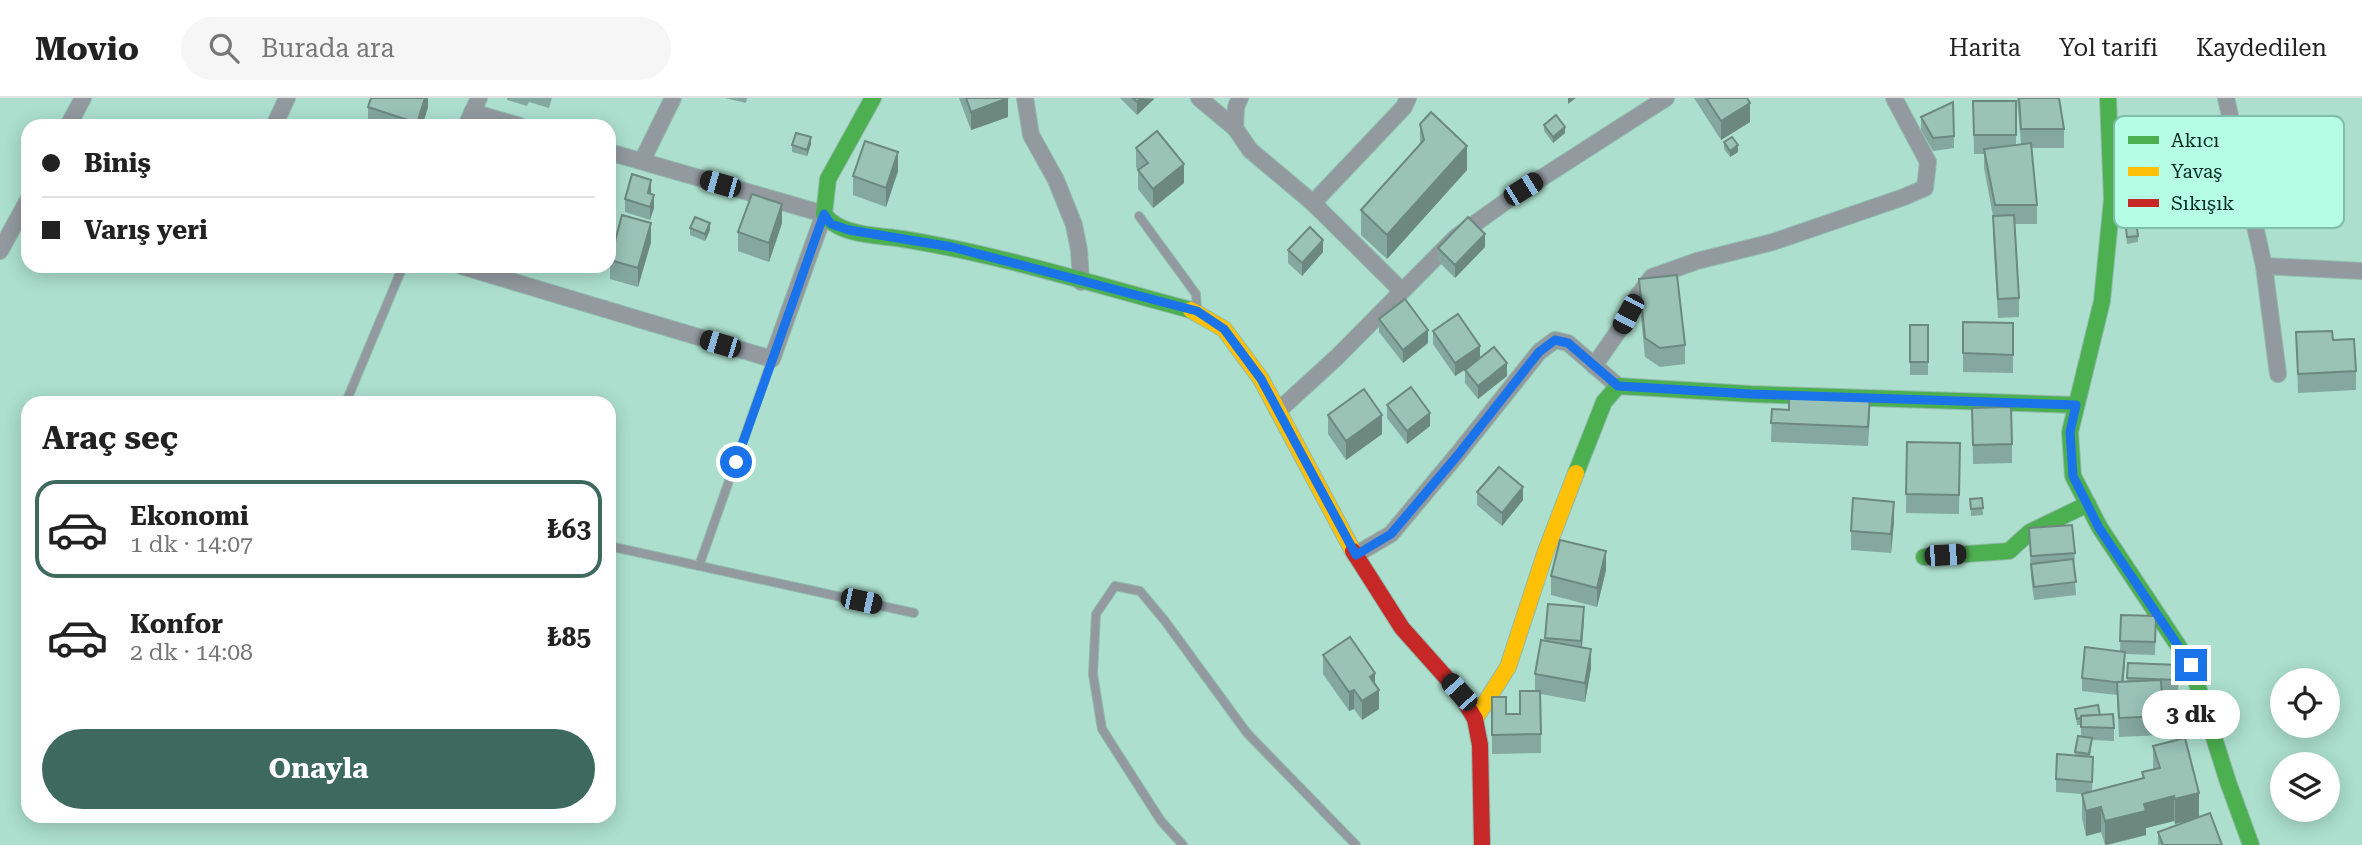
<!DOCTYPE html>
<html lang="tr">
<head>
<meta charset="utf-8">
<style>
  :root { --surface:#fff; --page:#f6f6f6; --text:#222; --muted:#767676; --line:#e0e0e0; --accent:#3d6a5d }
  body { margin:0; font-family:"Roboto Serif",serif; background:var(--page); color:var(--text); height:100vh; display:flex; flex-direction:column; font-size:26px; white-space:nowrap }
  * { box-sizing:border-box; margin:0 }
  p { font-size:23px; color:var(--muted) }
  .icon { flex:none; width:38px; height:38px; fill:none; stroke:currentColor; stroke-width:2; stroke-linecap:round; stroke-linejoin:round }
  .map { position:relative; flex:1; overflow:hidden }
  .side { position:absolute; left:21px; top:298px; width:595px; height:427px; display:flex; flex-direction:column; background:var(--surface); border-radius:21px; box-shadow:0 4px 18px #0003 }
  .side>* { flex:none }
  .guide { position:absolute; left:21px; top:21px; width:595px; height:154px; border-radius:21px; box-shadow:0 4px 18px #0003; display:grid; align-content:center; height:154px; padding:0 21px; background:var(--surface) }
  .fabs { position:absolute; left:2270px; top:570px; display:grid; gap:14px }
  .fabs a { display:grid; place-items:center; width:70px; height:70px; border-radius:50%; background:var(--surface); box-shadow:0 4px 18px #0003; font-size:35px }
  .end { position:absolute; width:32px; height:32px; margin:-16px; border:9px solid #1a73e8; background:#fff; box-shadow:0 0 0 4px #fff }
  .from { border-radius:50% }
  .bubble { position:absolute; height:49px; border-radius:24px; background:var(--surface); box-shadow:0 4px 18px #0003; font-size:23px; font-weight:700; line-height:49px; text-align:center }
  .car { position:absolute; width:21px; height:42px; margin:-21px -10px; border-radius:9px; box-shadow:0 0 5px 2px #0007; background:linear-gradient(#222 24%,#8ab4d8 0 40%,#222 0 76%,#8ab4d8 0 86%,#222 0) }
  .guide b { display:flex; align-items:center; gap:24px; height:66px; font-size:26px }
  .guide b+b { border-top:2px solid var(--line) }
  .guide i { width:18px; height:18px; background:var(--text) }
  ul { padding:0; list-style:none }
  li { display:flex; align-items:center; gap:21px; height:98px; margin:0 14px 10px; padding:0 7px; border:4px solid transparent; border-radius:21px }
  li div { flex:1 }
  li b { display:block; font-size:26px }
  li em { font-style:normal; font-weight:700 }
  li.current { border-color:var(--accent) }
  li>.icon { width:63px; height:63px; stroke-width:1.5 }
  h2 { padding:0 21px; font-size:32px; line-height:84px }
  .action { display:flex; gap:14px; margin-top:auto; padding:14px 21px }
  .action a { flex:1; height:80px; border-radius:42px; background:var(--accent); color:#fff; font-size:28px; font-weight:700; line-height:80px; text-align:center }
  header { display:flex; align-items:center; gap:42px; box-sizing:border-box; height:98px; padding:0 35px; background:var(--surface); border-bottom:2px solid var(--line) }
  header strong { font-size:33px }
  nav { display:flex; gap:38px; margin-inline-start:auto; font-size:24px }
  .search { width:490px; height:63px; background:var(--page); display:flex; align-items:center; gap:18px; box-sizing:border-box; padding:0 24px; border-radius:38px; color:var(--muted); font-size:26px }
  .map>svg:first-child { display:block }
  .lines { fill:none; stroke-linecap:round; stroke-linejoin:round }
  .lane-casing { stroke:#91baad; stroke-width:10 }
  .street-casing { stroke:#91baad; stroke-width:18 }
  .fast-casing { stroke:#91baad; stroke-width:18 }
  .slow-casing { stroke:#91baad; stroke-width:18 }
  .jam-casing { stroke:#91baad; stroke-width:18 }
  .lane { stroke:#92999f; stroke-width:8 }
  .street { stroke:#92999f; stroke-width:16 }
  .fast { stroke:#4caf50; stroke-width:16 }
  .slow { stroke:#ffc107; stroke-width:16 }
  .jam { stroke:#c62828; stroke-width:16 }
  .wall { fill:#84a89d }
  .shaded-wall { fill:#6c887f }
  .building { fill:#9ac3b6; stroke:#6c887f; stroke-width:2 }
  .route { stroke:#1a73e8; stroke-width:9 }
  .key { fill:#b5fde5; stroke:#7fbeaa; stroke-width:2 }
  .key-label { font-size:19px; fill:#012b20 }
</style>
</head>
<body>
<header>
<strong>Movio</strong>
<div class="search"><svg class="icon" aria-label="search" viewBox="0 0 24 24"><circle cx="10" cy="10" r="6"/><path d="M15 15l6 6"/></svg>Burada ara</div>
<nav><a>Harita</a><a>Yol tarifi</a><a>Kaydedilen</a></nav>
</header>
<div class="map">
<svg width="2362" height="747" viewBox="0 0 2362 747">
  <rect width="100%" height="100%" fill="#acdfce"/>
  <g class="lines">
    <defs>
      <g id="lane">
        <polyline points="1139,118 1196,196 1197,212"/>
        <polyline points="346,304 403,168"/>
        <polyline points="609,448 914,515"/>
        <polyline points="699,468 772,261"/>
        <polyline points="1183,747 1161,723 1102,631 1093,576 1096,516 1115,488 1140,493 1165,523 1247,635 1356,747"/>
      </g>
      <g id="street">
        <polyline points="1025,0 1031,37 1056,82 1074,127 1079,152 1081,184"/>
        <polyline points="1199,0 1235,30"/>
        <polyline points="1240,0 1236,9 1235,30 1250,52 1313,105 1402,193"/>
        <polyline points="2226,0 2264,168 2362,173"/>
        <polyline points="472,14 520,28"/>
        <polyline points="68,28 83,0"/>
        <polyline points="274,28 287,0"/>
        <polyline points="466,28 479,0"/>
        <polyline points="642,63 673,0"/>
        <polyline points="1313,105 1404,9 1408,0"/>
        <polyline points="0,153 28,102"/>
        <polyline points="461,168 772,261 824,116 609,54"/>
        <polyline points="2264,168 2278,276"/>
        <polyline points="1594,268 1619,232 1637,199 1652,179 1697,163 1773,144 1904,99 1925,90 1928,64 1894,0"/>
        <polyline points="1278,313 1337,259 1456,139 1512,99 1666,0"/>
        <polyline points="1355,457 1391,436 1457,357 1539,254 1555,242 1568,245 1618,288"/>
      </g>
      <g id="fast">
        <path d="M873 0 828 81 824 116C839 138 878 137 903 141 1001 157 1096 187 1191 212"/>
        <polyline points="2108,0 2112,101 2102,203 2070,334 2073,378 2100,430 2191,567 2228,684 2251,747"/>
        <polyline points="1576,375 1604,304 1618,288 1751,296 2076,307"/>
        <polyline points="1924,459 2009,453 2030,434 2088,406"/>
      </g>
      <g id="slow">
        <polyline points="1191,212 1224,231 1261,281 1353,453"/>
        <polyline points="1475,621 1508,569 1546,453 1576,375"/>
      </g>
      <polyline id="jam" points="1353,453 1402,530 1459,594 1475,621 1480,647 1482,747"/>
    </defs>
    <use href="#lane" class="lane-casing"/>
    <use href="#street" class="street-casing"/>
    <use href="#fast" class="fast-casing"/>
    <use href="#slow" class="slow-casing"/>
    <use href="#jam" class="jam-casing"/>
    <use href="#lane" class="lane"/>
    <use href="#street" class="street"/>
    <use href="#fast" class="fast"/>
    <use href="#slow" class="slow"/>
    <use href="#jam" class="jam"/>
  </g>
  <g class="wall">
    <polygon points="428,0 428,9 422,28 368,27 368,9"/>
    <polygon points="507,0 552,0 549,10 529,4 527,8 507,2"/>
    <polygon points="725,0 747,0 746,5"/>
    <polygon points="959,0 1008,0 1008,19 971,32"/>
    <polygon points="1120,0 1154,0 1154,1 1137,17"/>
    <polygon points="1694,0 1747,0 1750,24 1721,42"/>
    <polygon points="2017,0 2059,0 2064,31 2064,50 2031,50 2037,107 2037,126 2015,126 2019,200 2019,219 1998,220 1993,137 1993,118 1984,70 1984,56 1974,56 1973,3 2016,3 2016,47 2021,46"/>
    <polygon points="1953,4 1954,50 1933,53 1921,32 1921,19"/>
    <polygon points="1420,26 1467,72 1387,161 1361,137 1361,112 1420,46"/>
    <polygon points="1544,27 1565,35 1553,45 1544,33"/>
    <polygon points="1724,44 1738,54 1730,59 1724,51"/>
    <polygon points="811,46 807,58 792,54 792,47"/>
    <polygon points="1136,50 1184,85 1153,110 1138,91 1138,72 1136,69"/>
    <polygon points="898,73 886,109 853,97 853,78"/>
    <polygon points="2133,82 2132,93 2120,92 2120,86"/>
    <polygon points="651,96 654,110 650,122 625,114 625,101"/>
    <polygon points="2125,122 2138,138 2138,144 2127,146"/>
    <polygon points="782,125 769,164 738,153 738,134"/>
    <polygon points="690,130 710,132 705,143 690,137"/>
    <polygon points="651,144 638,189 610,181 610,162"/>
    <polygon points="1485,149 1455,180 1438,163 1438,150"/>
    <polygon points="1288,152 1323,154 1302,178 1288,165"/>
    <polygon points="1639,181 1685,247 1685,266 1660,269 1645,259 1639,200"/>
    <polygon points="1379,221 1428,245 1403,265 1379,234"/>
    <polygon points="1963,224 2013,225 2013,275 1963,274"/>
    <rect x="1910" y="227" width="18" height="50"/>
    <polygon points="1433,233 1480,260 1507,278 1478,301 1465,285 1465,272 1455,278 1433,246"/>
    <polygon points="2296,234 2333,242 2356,273 2356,292 2298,295"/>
    <polygon points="1387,307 1430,328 1407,346 1387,320"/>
    <polygon points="1972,310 2012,346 2012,365 1973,366"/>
    <polygon points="1772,311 1870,317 1868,348 1771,344"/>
    <polygon points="1328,317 1382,336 1346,362 1328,336"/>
    <polygon points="1907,344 1960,345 1959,416 1906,415"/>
    <polygon points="1477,394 1523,402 1502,428 1477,407"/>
    <polygon points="1982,400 1983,417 1971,418 1970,401"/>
    <polygon points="1894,423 1891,455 1851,452 1851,433"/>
    <polygon points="2029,430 2075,455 2074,468 2076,497 2034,502 2031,479"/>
    <polygon points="1606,472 1597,509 1551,497 1551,478"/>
    <polygon points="1548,506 1584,522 1582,550 1591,570 1585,604 1541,596 1541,655 1492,656 1492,599 1506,616 1520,616 1535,593 1535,576 1545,543"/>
    <polygon points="2121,517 2156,518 2155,557 2125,556 2123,584 2127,584 2128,565 2179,567 2178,595 2162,594 2163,637 2119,639 2117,597 2082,593 2082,580 2120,554"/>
    <polygon points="1323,557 1375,586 1379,611 1362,622 1354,611 1349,613 1323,576"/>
    <polygon points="2075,611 2100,617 2114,630 2114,643 2092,642 2090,659 2093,672 2092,693 2142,680 2142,674 2153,671 2153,648 2199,719 2222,747 2158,747 2158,734 2190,722 2175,726 2174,723 2146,730 2146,737 2108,747 2105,747 2101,734 2086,738 2082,720 2082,696 2056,694 2056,681 2075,658 2075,654 2081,638 2081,627 2077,627"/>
  </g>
  <g class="shaded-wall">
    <polygon points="425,0 428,0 428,9 422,28 417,28"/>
    <polygon points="1008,0 1008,19 971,32 971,14"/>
    <polygon points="1141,0 1154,1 1137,17 1137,4"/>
    <polygon points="1568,0 1576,0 1568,6"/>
    <polygon points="1750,5 1750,24 1721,42 1721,23"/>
    <polygon points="1565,29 1565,35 1553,45 1553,39"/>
    <polygon points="811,39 811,46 807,58 807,52"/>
    <polygon points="1738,47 1738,54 1730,59 1730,53"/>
    <polygon points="1467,48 1467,72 1387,161 1387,137"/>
    <polygon points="898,54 898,73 886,109 886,90"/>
    <polygon points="1184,66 1184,85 1153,110 1153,91"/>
    <polygon points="651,82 651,95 648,108 648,95"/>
    <polygon points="654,97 654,110 650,122 650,109"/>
    <polygon points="782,106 782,125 769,164 769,145"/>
    <polygon points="651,125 651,144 638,189 638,170"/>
    <polygon points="710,125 710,132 705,143 705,136"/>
    <polygon points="1485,136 1485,149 1455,180 1455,167"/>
    <polygon points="1323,142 1323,154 1302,178 1302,165"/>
    <polygon points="1428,232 1428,245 1403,265 1403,252"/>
    <polygon points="1480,248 1480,261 1455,278 1455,265"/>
    <polygon points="1507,265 1507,278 1478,301 1478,288"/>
    <polygon points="1430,315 1430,328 1407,346 1407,333"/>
    <polygon points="1382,317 1382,336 1346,362 1346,343"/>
    <polygon points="1523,389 1523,402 1502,428 1502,415"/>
    <polygon points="1894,404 1894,423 1891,455 1891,436"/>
    <polygon points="1606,453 1606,472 1597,509 1597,490"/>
    <polygon points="1584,509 1584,522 1581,556 1581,543"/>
    <polygon points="1591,551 1591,570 1585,604 1585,585"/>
    <polygon points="2125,554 2125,567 2122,598 2122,585"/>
    <polygon points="1375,575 1375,594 1370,579"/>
    <polygon points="1354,592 1354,611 1349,613 1349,594"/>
    <polygon points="1379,592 1379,611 1362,622 1362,603"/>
    <polygon points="2199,695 2199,720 2175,726 2175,701"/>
    <polygon points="2174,698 2174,723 2146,730 2146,737 2105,747 2105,723 2144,706"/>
    <polygon points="2101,709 2101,734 2086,738 2086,713"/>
  </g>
  <g class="building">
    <polygon points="371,0 425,0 417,25 368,9"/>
    <polygon points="966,0 1008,0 971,14"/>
    <polygon points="1133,0 1141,0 1137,4"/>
    <polygon points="1706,0 1747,0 1750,5 1721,23"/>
    <polygon points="2019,0 2059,0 2064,31 2021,31"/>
    <polygon points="1973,3 2016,3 2016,37 1974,37"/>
    <polygon points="1953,4 1954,38 1933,40 1921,19"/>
    <polygon points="1431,14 1467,48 1387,137 1361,112 1424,42 1420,26"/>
    <polygon points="1556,17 1565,29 1553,39 1544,27"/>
    <polygon points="1157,33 1184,66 1153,91 1138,72 1148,65 1136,50"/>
    <polygon points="796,35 811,39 807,52 792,47"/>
    <polygon points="1732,39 1738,47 1730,53 1724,44"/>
    <polygon points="865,43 898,54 886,90 853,78"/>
    <polygon points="2031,45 2037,107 1995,107 1984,51"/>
    <polygon points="632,76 651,82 648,95 654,97 650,109 625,101"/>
    <polygon points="752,96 782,106 769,145 738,134"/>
    <polygon points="622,117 651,125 638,170 610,162"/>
    <polygon points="2014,117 2019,200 1998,201 1993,118"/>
    <polygon points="695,119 710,125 705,136 690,130"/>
    <polygon points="1468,119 1485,136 1455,167 1438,150"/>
    <polygon points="2136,121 2138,138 2127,139 2125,122"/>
    <polygon points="1310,129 1323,142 1302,165 1288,152"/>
    <polygon points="1677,177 1685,247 1660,250 1645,240 1639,181"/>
    <polygon points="1405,201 1428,232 1403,252 1379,221"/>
    <polygon points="1458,216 1480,248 1455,265 1433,233"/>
    <polygon points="1963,224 2013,225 2013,257 1963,255"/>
    <rect x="1910" y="227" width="18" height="37"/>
    <polygon points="2332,233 2333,242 2354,241 2356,273 2298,276 2296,234"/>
    <polygon points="1494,249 1507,265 1478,288 1465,272"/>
    <polygon points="1411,289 1430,315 1407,333 1387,307"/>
    <polygon points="1364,291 1382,317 1346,343 1328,317"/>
    <polygon points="1789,294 1870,298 1868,329 1771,325 1772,311 1789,312"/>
    <polygon points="2011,309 2012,346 1973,347 1972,310"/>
    <polygon points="1907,344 1960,345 1959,397 1906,396"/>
    <polygon points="1499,369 1523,389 1502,415 1477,394"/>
    <polygon points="1853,400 1894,404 1891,436 1851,433"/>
    <polygon points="1982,400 1983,410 1971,411 1970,401"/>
    <polygon points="2072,427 2075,455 2031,458 2029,430"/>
    <polygon points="1560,442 1606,453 1597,490 1551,478"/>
    <polygon points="2073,461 2076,484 2034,489 2031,466"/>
    <polygon points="1548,506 1584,509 1581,543 1545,540"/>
    <polygon points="2121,517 2156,518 2155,544 2120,543"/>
    <polygon points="1350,539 1375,575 1370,579 1379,592 1362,603 1354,592 1349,594 1323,557"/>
    <polygon points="1541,542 1591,551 1585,585 1535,576"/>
    <polygon points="2085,549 2125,554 2122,585 2082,580"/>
    <polygon points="2128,565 2179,567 2178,582 2127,580"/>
    <polygon points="2161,582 2163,618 2119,620 2117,584"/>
    <polygon points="1520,593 1540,593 1541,636 1492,637 1492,599 1506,599 1506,616 1520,616"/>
    <polygon points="2098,607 2100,617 2081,618 2081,620 2077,621 2075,611"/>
    <polygon points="2113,616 2114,630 2081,629 2081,618"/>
    <polygon points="2078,638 2092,640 2089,656 2075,654"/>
    <polygon points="2185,640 2199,695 2175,701 2174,698 2144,706 2146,713 2105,723 2101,709 2086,713 2082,696 2144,680 2142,674 2160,670 2153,648"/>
    <polygon points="2057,656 2093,659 2092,684 2056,681"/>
    <polygon points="2210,715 2222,747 2163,747 2158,734"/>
  </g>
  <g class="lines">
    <polyline class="route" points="736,364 824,116 831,126 849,132 952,149 1197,213 1224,231 1261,281 1356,457 1391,436 1457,358 1539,254 1555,242 1568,245 1618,288 1751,296 2076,307 2070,334 2073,378 2099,430 2191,567"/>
  </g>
  <rect x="2114" y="18" width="230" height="112" rx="10" class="key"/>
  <rect x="2128" y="38" width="31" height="8" fill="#4caf50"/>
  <rect x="2128" y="69" width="31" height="9" fill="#ffc107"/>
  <rect x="2128" y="101" width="31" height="8" fill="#c62828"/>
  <g class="key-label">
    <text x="2171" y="49">Akıcı</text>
    <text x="2171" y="80">Yavaş</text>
    <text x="2171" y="112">Sıkışık</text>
  </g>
</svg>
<div class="fabs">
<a><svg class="icon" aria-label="locate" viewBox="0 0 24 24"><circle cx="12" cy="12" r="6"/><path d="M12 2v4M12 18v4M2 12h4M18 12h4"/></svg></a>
<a><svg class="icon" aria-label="layers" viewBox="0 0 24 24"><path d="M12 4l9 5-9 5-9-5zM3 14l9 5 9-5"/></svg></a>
</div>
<i class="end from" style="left:736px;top:364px"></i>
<i class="end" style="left:2191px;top:567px"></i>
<div class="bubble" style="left:2142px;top:592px;width:98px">3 dk</div>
<i class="car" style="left:720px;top:86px;rotate:286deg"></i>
<i class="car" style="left:1523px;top:91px;rotate:58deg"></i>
<i class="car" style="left:1628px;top:216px;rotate:208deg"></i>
<i class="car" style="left:720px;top:246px;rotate:287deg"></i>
<i class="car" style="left:1945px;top:457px;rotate:86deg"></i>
<i class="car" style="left:861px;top:503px;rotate:102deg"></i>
<i class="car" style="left:1459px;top:594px;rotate:318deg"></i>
<div class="guide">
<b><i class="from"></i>Biniş</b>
<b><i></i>Varış yeri</b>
</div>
<section class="side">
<h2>Araç seç</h2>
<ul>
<li class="current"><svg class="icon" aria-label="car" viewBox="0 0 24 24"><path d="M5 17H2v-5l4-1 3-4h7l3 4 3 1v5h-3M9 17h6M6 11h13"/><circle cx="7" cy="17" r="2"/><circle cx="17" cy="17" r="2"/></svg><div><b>Ekonomi</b><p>1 dk · 14:07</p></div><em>₺63</em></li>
<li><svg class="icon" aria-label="car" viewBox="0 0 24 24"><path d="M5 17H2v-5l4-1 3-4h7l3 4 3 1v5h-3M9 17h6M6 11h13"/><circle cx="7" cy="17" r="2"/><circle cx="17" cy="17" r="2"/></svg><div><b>Konfor</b><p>2 dk · 14:08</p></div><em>₺85</em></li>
</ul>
<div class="action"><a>Onayla</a></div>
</section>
</div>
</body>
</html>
